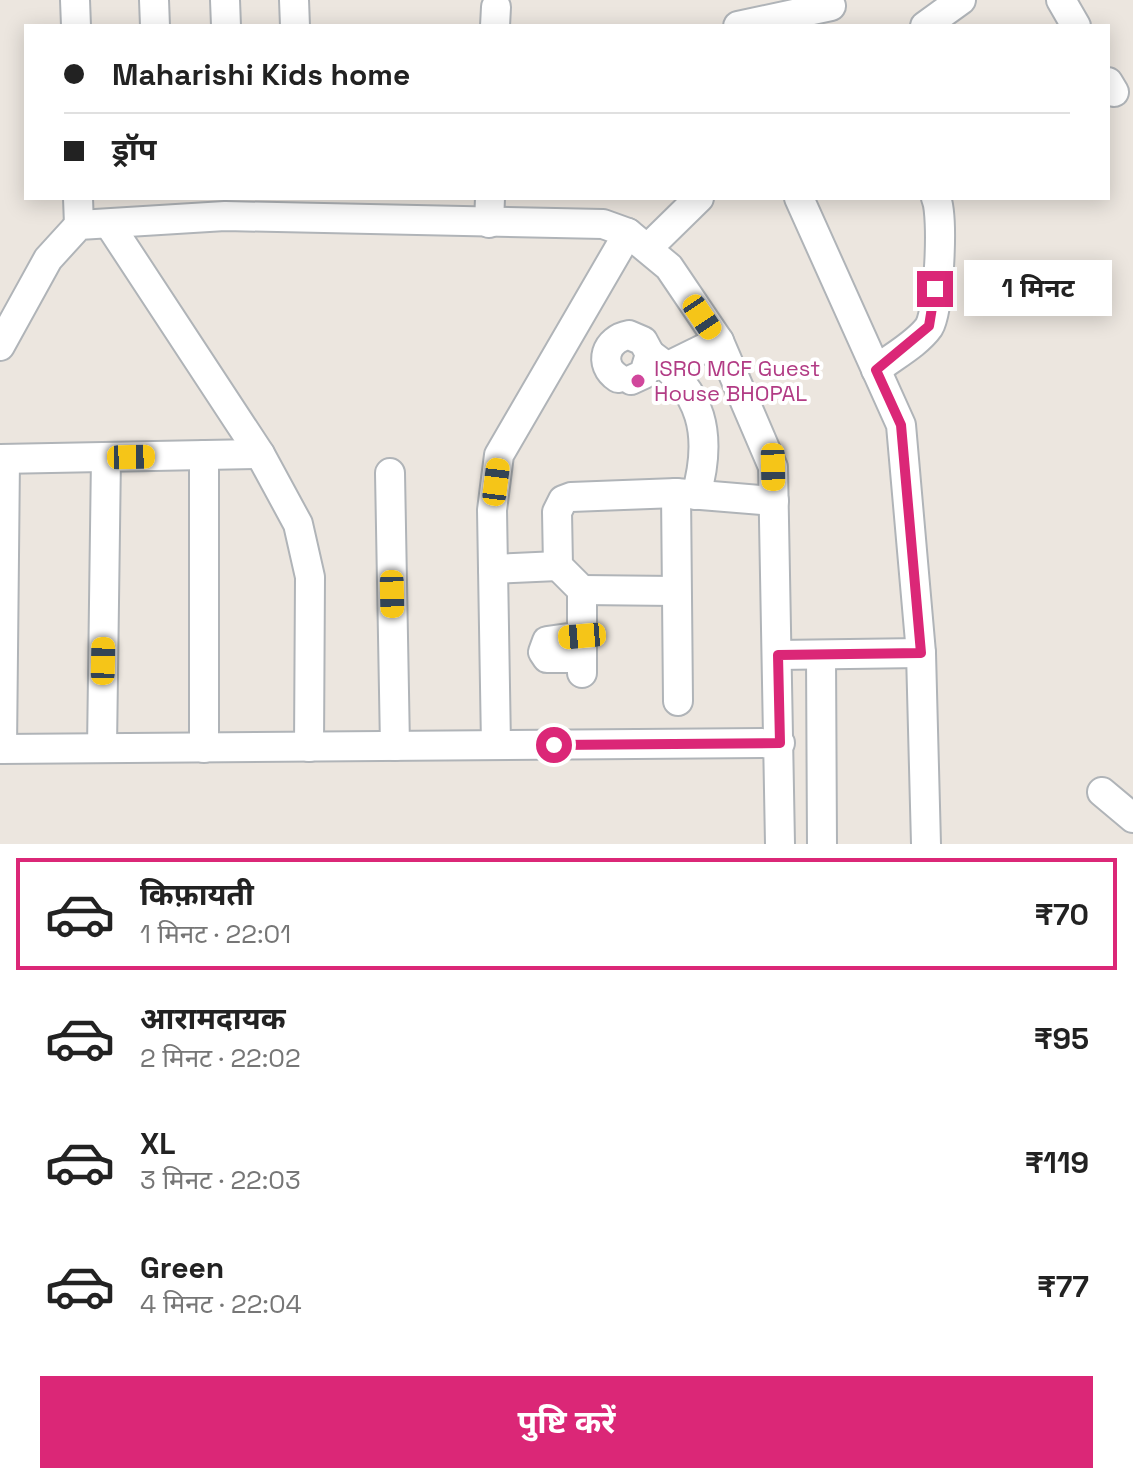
<!DOCTYPE html>
<html lang="hi">
<head>
<meta charset="utf-8">
<style>
  :root { --surface:#fff; --page:#f2f2f2; --text:#222; --muted:#767676; --line:#e0e0e0; --accent:#db2777 }
  body { margin:0; font-family:"Space Grotesk","Noto Sans Devanagari",sans-serif; background:var(--page); color:var(--text); height:100vh; display:flex; flex-direction:column; font-size:30px; white-space:nowrap }
  * { box-sizing:border-box; margin:0 }
  p { font-size:26px; color:var(--muted) }
  .icon { flex:none; width:44px; height:44px; fill:none; stroke:currentColor; stroke-width:2; stroke-linecap:round; stroke-linejoin:round }
  .map { position:relative; height:844px; overflow:hidden }
  .sheet { display:flex; flex-direction:column; background:var(--surface); flex:1 }
  .sheet>* { flex:none }
  .banner { position:absolute; left:24px; top:24px; width:1086px; height:176px; border-radius:0px; box-shadow:0 4px 20px #0003; display:grid; align-content:center; height:176px; padding:0 40px; background:var(--surface) }
  .end { position:absolute; width:36px; height:36px; margin:-18px; border:10px solid #db2777; background:#fff; box-shadow:0 0 0 4px #fff }
  .from { border-radius:50% }
  .bubble { position:absolute; height:56px; border-radius:0px; background:var(--surface); box-shadow:0 4px 20px #0003; font-size:26px; font-weight:700; line-height:56px; text-align:center }
  .car { position:absolute; width:24px; height:48px; margin:-24px -12px; border-radius:10px; box-shadow:0 0 6px 2px #0007; background:linear-gradient(#f5c518 24%,#345 0 40%,#f5c518 0 76%,#345 0 86%,#f5c518 0) }
  .banner b { display:flex; align-items:center; gap:28px; height:76px; font-size:30px }
  .banner b+b { border-top:2px solid var(--line) }
  .banner i { width:20px; height:20px; background:var(--text) }
  ul { padding:14px 0 0; list-style:none }
  li { display:flex; align-items:center; gap:24px; height:112px; margin:0 16px 12px; padding:0 24px; border:4px solid transparent; border-radius:0px }
  li div { flex:1 }
  li b { display:block; font-size:30px }
  li em { font-style:normal; font-weight:700 }
  li.on { border-color:var(--accent) }
  li>.icon { width:72px; height:72px; stroke-width:1.5 }
  .cta { display:flex; gap:16px; margin-top:auto; padding:16px 40px }
  .cta a { flex:1; height:92px; border-radius:0px; background:var(--accent); color:#fff; font-size:32px; font-weight:700; line-height:92px; text-align:center }
  .map>svg:first-child { display:block }
  .lines { fill:none; stroke-linecap:round; stroke-linejoin:round }
  .minor-casing { stroke:#b0b4b8; stroke-width:32 }
  .minor { stroke:#fff; stroke-width:28 }
  .route { stroke:#db2777; stroke-width:10 }
  .hotel-dot { fill:#d1479c; stroke:#fff; stroke-width:3 }
  .labels { text-anchor:middle; stroke-width:8; stroke-linejoin:round; paint-order:stroke }
  .hotel-label { font-size:22px; fill:#b23c85; stroke:#fff; text-anchor:start }
</style>
</head>
<body>
<div class="map">
<svg width="1133" height="844" viewBox="0 0 1133 844">
  <rect width="100%" height="100%" fill="#ece6df"/>
  <g class="lines">
    <defs>
      <g id="minor">
        <polyline points="75,0 76,26"/>
        <polyline points="154,0 155,26"/>
        <polyline points="225,0 226,26"/>
        <polyline points="294,0 295,26"/>
        <polyline points="1061,0 1076,26"/>
        <polyline points="495,26 496,7"/>
        <polyline points="738,26 831,6"/>
        <polyline points="925,26 961,0"/>
        <polyline points="1108,82 1114,92"/>
        <polyline points="78,198 79,225"/>
        <polyline points="799,198 901,425 921,653 926,844"/>
        <polyline points="489,223 490,198"/>
        <polyline points="109,224 260,454 298,524 310,577 309,747"/>
        <polyline points="649,247 699,198"/>
        <polyline points="0,346 48,259 79,225 225,216 603,224 628,233 669,267 719,341 773,467 780,844"/>
        <path d="M650 354C703 391 713 435 696 495"/>
        <polyline points="668,366 719,341"/>
        <path d="M876 370C892 357 917 344 929 327 939 310 944 216 936 198"/>
        <path d="M618 378C597 364 606 339 629 335L643 341 650 354 644 374 631 380"/>
        <polyline points="0,459 260,454"/>
        <polyline points="390,473 395,746"/>
        <polyline points="676,493 678,701"/>
        <polyline points="493,569 558,566"/>
        <polyline points="582,590 675,591"/>
        <polyline points="582,636 547,641 543,652 547,658 582,658"/>
        <polyline points="778,655 921,653"/>
        <polyline points="821,655 822,844"/>
        <polyline points="582,673 582,590 558,566 557,512 563,500 571,497 676,493 774,501"/>
        <polyline points="496,745 492,510 499,455 628,233"/>
        <polyline points="102,748 106,457"/>
        <polyline points="204,748 204,455"/>
        <polyline points="0,749 780,743"/>
        <polyline points="2,749 5,459"/>
        <polyline points="1102,792 1133,818"/>
      </g>
    </defs>
    <use href="#minor" class="minor-casing"/>
    <use href="#minor" class="minor"/>
  </g>
  <g class="lines">
    <polyline class="route" points="554,745 780,743 778,655 921,653 901,425 876,370 929,326 935,289"/>
  </g>
  <circle class="hotel-dot" cx="638" cy="381" r="8"/>
  <g class="labels">
    <g class="hotel-label">
      <text x="654" y="376">ISRO MCF Guest<tspan x="654" dy="25">House BHOPAL</tspan></text>
    </g>
  </g>
</svg>
<i class="end from" style="left:554px;top:745px"></i>
<i class="end" style="left:935px;top:289px"></i>
<div class="bubble" style="left:964px;top:260px;width:148px">1 मिनट</div>
<i class="car" style="left:702px;top:317px;rotate:146deg"></i>
<i class="car" style="left:131px;top:457px;rotate:89deg"></i>
<i class="car" style="left:773px;top:467px;rotate:179deg"></i>
<i class="car" style="left:496px;top:482px;rotate:7deg"></i>
<i class="car" style="left:392px;top:594px;rotate:179deg"></i>
<i class="car" style="left:582px;top:636px;rotate:265deg"></i>
<i class="car" style="left:103px;top:661px;rotate:1deg"></i>
<div class="banner">
<b><i class="from"></i>Maharishi Kids home</b>
<b><i></i>ड्रॉप</b>
</div>
</div>
<section class="sheet">
<ul>
<li class="on"><svg class="icon" aria-label="car" viewBox="0 0 24 24"><path d="M5 17H2v-5l4-1 3-4h7l3 4 3 1v5h-3M9 17h6M6 11h13"/><circle cx="7" cy="17" r="2"/><circle cx="17" cy="17" r="2"/></svg><div><b>किफ़ायती</b><p>1 मिनट · 22:01</p></div><em>₹70</em></li>
<li><svg class="icon" aria-label="car" viewBox="0 0 24 24"><path d="M5 17H2v-5l4-1 3-4h7l3 4 3 1v5h-3M9 17h6M6 11h13"/><circle cx="7" cy="17" r="2"/><circle cx="17" cy="17" r="2"/></svg><div><b>आरामदायक</b><p>2 मिनट · 22:02</p></div><em>₹95</em></li>
<li><svg class="icon" aria-label="car" viewBox="0 0 24 24"><path d="M5 17H2v-5l4-1 3-4h7l3 4 3 1v5h-3M9 17h6M6 11h13"/><circle cx="7" cy="17" r="2"/><circle cx="17" cy="17" r="2"/></svg><div><b>XL</b><p>3 मिनट · 22:03</p></div><em>₹119</em></li>
<li><svg class="icon" aria-label="car" viewBox="0 0 24 24"><path d="M5 17H2v-5l4-1 3-4h7l3 4 3 1v5h-3M9 17h6M6 11h13"/><circle cx="7" cy="17" r="2"/><circle cx="17" cy="17" r="2"/></svg><div><b>Green</b><p>4 मिनट · 22:04</p></div><em>₹77</em></li>
</ul>
<div class="cta"><a>पुष्टि करें</a></div>
</section>
</body>
</html>
